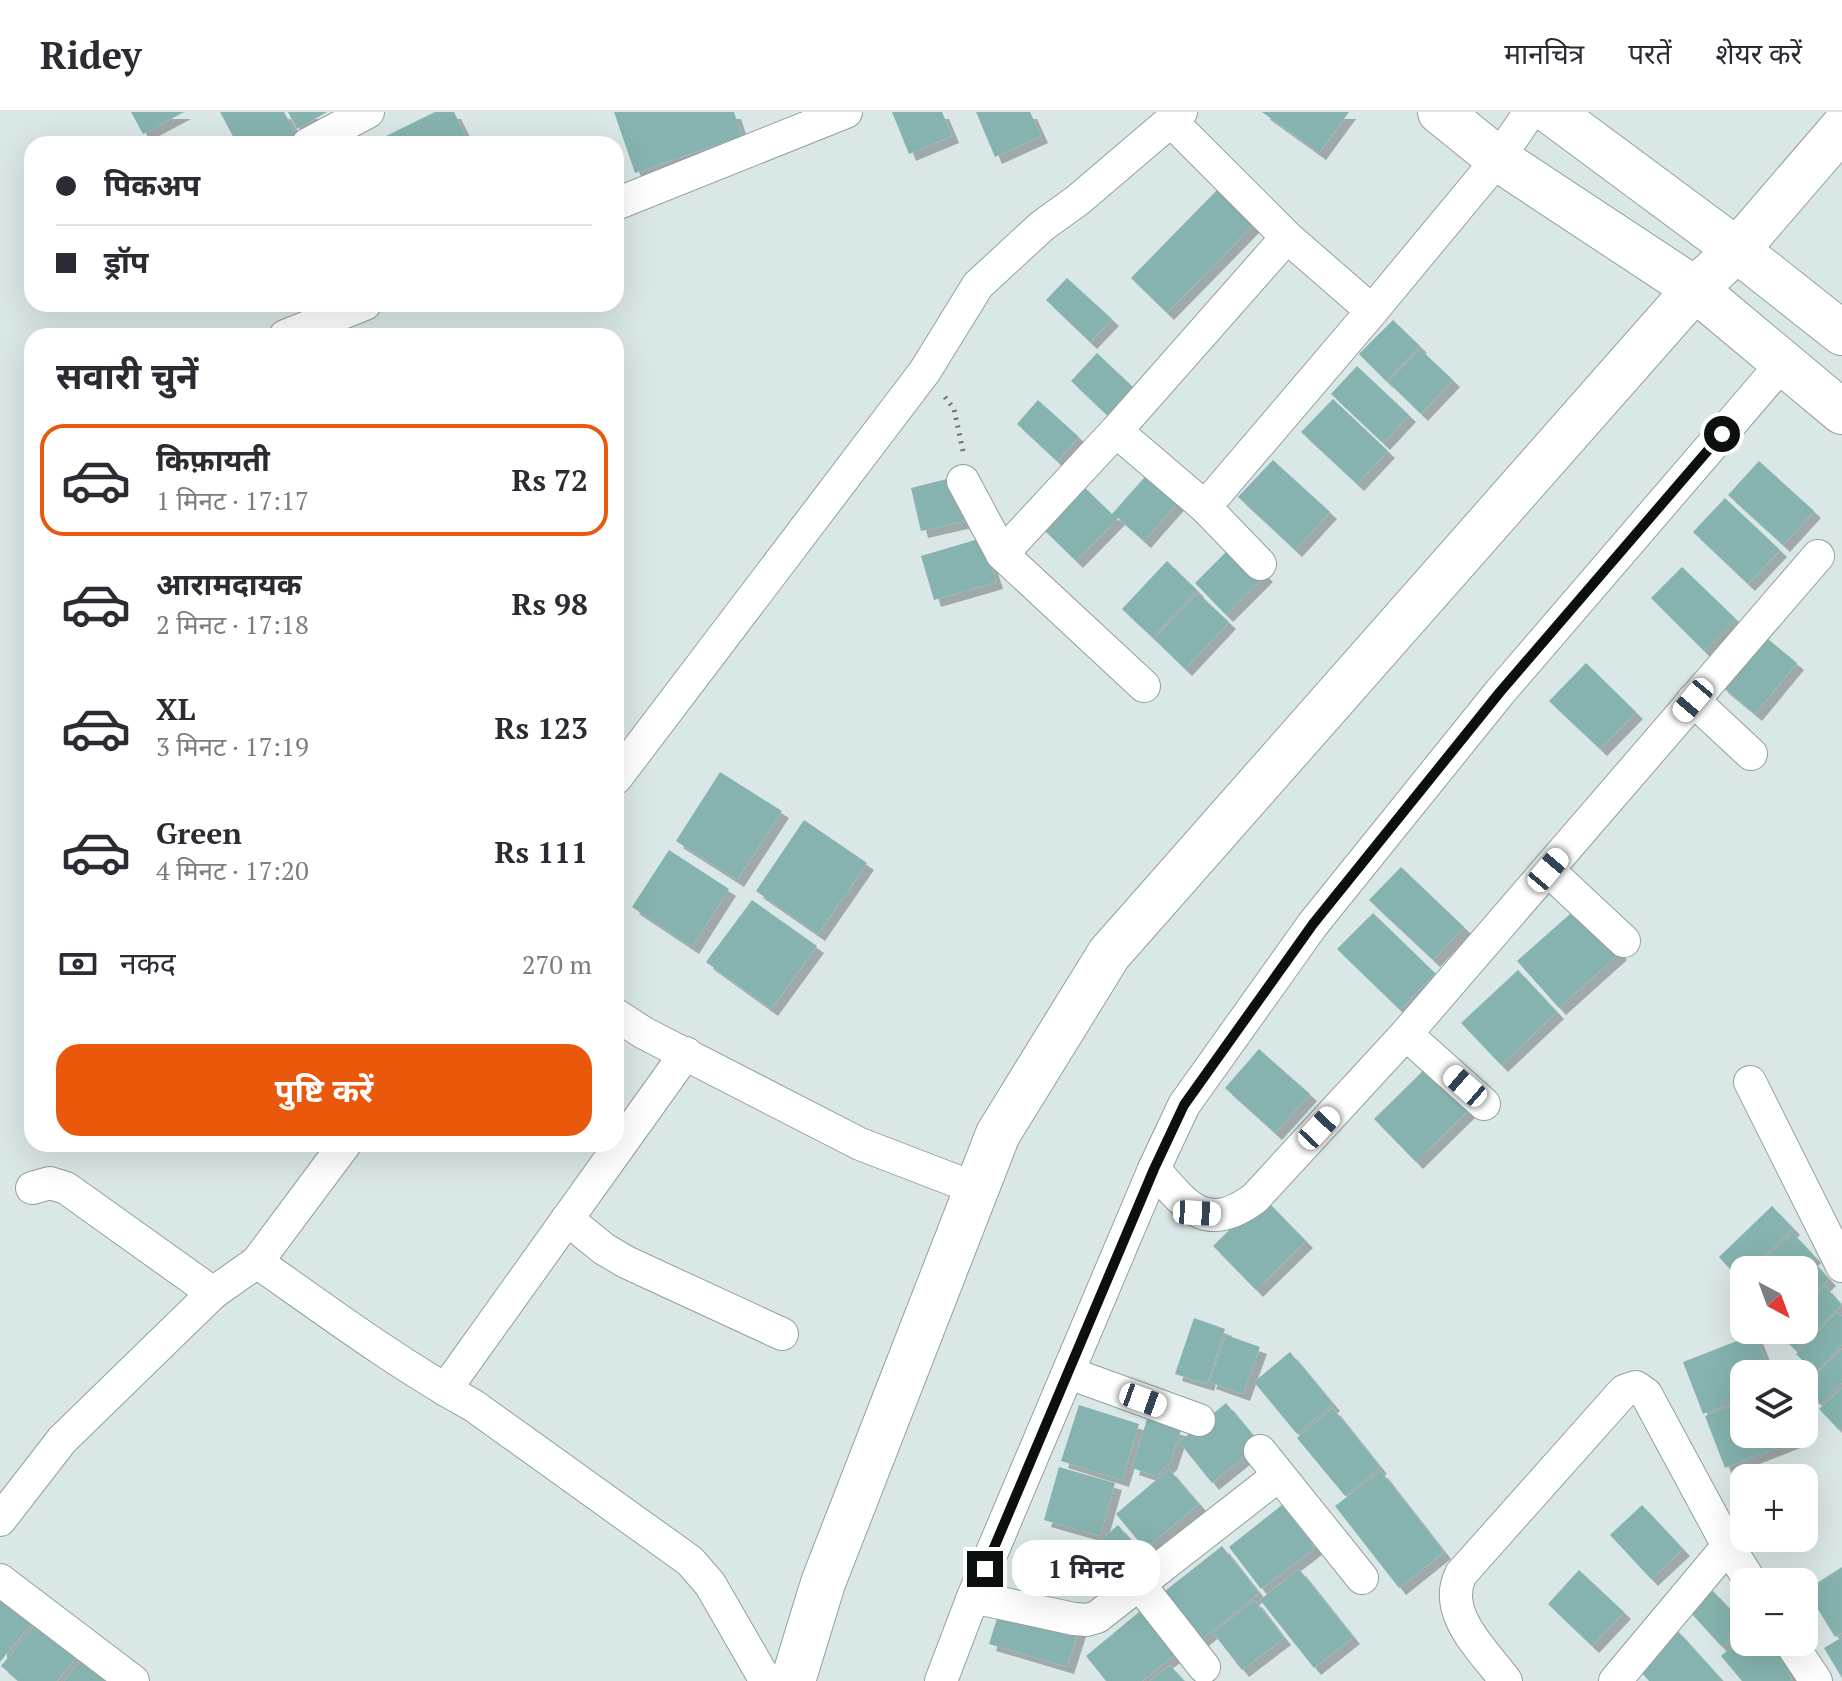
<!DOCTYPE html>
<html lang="hi">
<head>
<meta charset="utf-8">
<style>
  :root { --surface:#fff; --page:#f2f2f3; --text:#2b2b33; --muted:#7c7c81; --line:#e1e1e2; --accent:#ea580c }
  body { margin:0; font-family:"PT Serif","Noto Sans Devanagari",serif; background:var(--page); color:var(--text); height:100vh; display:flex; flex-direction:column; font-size:30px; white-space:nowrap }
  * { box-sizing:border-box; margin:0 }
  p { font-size:26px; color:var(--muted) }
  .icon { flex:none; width:44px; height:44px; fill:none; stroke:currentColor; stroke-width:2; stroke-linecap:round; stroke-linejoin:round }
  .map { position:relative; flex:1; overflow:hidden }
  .details { position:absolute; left:24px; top:216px; width:600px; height:824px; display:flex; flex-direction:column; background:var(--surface); border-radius:24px; box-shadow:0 8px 32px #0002 }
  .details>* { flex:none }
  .hud { position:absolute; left:24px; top:24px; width:600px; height:176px; border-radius:24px; box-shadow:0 8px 32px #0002; display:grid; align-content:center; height:176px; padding:0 32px; background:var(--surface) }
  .needle { width:52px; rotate:139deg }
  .tools { position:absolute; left:1730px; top:1144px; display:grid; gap:16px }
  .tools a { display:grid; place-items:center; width:88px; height:88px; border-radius:16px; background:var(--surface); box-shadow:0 8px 32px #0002; font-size:40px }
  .end { position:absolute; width:36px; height:36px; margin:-18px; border:10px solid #0b0f0f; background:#fff; box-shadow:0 0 0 4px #fff }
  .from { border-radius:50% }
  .bubble { position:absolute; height:56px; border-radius:24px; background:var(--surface); box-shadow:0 8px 32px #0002; font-size:26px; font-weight:700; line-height:56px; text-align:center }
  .car { position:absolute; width:24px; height:48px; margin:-24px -12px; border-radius:10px; box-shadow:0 0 6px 2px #0007; background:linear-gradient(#fff 24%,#345 0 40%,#fff 0 76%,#345 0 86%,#fff 0) }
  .hud b { display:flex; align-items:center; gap:28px; height:76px; font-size:30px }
  .hud b+b { border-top:2px solid var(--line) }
  .hud i { width:20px; height:20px; background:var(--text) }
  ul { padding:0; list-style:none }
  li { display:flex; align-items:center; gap:24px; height:112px; margin:0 16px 12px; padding:0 16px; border:4px solid transparent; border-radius:24px }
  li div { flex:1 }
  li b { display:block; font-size:30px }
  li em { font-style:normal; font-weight:700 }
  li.selected { border-color:var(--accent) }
  li>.icon { width:72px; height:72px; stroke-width:1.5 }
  h2 { padding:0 32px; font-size:36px; line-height:96px }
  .pay { display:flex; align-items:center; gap:20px; height:88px; padding:0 32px; font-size:30px }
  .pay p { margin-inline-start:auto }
  .primary-button { display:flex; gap:16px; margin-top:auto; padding:16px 32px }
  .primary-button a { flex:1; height:92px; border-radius:24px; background:var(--accent); color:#fff; font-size:32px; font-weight:700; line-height:92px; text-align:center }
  header { display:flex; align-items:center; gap:48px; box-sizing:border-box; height:112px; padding:0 40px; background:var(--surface); border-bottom:2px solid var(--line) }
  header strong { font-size:38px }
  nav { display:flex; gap:44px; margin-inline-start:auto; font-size:28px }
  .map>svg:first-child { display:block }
  .building { fill:#86b3af; filter:url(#shadow) }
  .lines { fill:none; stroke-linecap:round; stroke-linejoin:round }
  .street-casing { stroke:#93a09f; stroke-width:34 }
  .secondary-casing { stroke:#93a09f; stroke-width:46 }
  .path { stroke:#6b7473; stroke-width:5; stroke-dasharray:2 6; stroke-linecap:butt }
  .street { stroke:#fff; stroke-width:32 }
  .secondary { stroke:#fff; stroke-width:44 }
  .route { stroke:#0b0f0f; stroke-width:10 }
</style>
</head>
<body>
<header>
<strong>Ridey</strong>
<nav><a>मानचित्र</a><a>परतें</a><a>शेयर करें</a></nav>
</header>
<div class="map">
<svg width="1842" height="1569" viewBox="0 0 1842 1569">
  <defs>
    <filter id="shadow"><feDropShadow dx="7" dy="7" stdDeviation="0" flood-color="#0004"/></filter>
  </defs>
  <rect width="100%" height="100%" fill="#d9e7e6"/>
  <g class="building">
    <polygon points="131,0 184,0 143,22"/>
    <polygon points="220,0 284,0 296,22 278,32 237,32"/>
    <polygon points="288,0 327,0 297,17"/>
    <polygon points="435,0 454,0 470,32 388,32 384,25"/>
    <polygon points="614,0 734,0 742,24 635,61"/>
    <polygon points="892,0 942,0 952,24 909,42"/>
    <polygon points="976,0 1030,0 1041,24 995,45"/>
    <polygon points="1262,0 1349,0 1319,41"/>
    <polygon points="1217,78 1253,113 1167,201 1131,166"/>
    <polygon points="1067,166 1112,207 1090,230 1046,188"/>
    <polygon points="1393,208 1420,234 1386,269 1359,242"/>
    <polygon points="1420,237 1453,268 1421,302 1388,270"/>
    <polygon points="1097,241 1133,275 1107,303 1071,269"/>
    <polygon points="1357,254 1409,303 1383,331 1331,282"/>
    <polygon points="1333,287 1388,339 1357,372 1301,320"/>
    <polygon points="1038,288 1079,325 1057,349 1017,312"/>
    <polygon points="1273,348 1330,400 1295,438 1238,385"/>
    <polygon points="1759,349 1814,399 1783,433 1728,383"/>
    <polygon points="1151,358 1182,386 1144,429 1118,406 1076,449 1039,413 1080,371 1112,402"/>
    <polygon points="955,365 965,409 921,419 911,376"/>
    <polygon points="1725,386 1780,438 1748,472 1693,420"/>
    <polygon points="982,426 996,470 934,488 921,444"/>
    <polygon points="1234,432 1266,463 1226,503 1195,471"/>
    <polygon points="1167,449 1197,478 1152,525 1122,497"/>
    <polygon points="1682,455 1736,507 1704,539 1651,486"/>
    <polygon points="1198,481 1229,510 1185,557 1154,527"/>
    <polygon points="1763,523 1797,551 1755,602 1721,574"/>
    <polygon points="1586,551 1636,600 1600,637 1549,589"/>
    <polygon points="720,660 782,699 737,768 676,729"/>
    <polygon points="804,708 867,751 818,822 756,779"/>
    <polygon points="669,738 729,777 692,835 632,795"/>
    <polygon points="1401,755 1464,815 1433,848 1369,788"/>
    <polygon points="752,788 817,834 771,897 706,850"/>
    <polygon points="1579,794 1620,841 1559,896 1517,849"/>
    <polygon points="1373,801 1435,861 1400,898 1337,837"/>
    <polygon points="1518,858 1557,900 1501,953 1461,911"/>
    <polygon points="1259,937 1310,982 1275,1021 1225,976"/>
    <polygon points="1432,950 1474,993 1416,1050 1374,1007"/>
    <polygon points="1263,1085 1306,1129 1256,1178 1213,1134"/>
    <polygon points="1772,1094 1793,1116 1749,1158 1744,1158 1744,1163 1739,1167 1719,1145"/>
    <polygon points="1793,1121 1814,1144 1811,1147 1829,1167 1804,1191 1804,1158 1801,1158 1808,1150 1799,1158 1752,1158"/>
    <polygon points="1825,1174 1842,1193 1795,1238 1778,1220 1780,1218 1804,1218 1804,1195"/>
    <polygon points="1837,1200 1842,1204 1842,1233 1815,1261 1796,1242"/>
    <polygon points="1194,1206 1225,1217 1207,1272 1175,1262"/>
    <polygon points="1755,1222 1771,1262 1744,1262 1744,1286 1703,1302 1683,1250"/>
    <polygon points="1226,1223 1260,1235 1243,1282 1209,1270"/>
    <polygon points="1842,1237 1842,1271 1820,1293 1804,1274"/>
    <polygon points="1290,1240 1333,1292 1297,1322 1254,1270"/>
    <polygon points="1842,1276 1842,1315 1839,1318 1819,1297"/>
    <polygon points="1744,1289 1744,1322 1800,1322 1801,1326 1725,1356 1705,1304"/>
    <polygon points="1226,1291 1260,1332 1212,1371 1179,1330"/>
    <polygon points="1079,1293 1139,1312 1122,1368 1061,1349"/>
    <polygon points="1333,1296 1380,1355 1345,1384 1297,1326"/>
    <polygon points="1147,1307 1181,1318 1170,1351 1156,1364 1132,1356"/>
    <polygon points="1059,1355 1115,1371 1100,1424 1044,1408"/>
    <polygon points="1169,1357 1199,1392 1145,1437 1116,1402"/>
    <polygon points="1381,1359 1444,1440 1399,1476 1335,1394"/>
    <polygon points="1282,1393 1315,1436 1261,1477 1229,1435"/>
    <polygon points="1642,1393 1683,1437 1651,1467 1610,1423"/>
    <polygon points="1118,1413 1143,1442 1104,1475 1080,1446"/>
    <polygon points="1222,1434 1259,1481 1198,1530 1160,1483"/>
    <polygon points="1842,1455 1842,1521 1835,1525 1806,1478"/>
    <polygon points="1299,1457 1353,1525 1314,1556 1260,1488"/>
    <polygon points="1579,1458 1624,1500 1592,1534 1548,1492"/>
    <polygon points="1713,1479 1744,1512 1722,1535 1690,1500"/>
    <polygon points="0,1481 34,1508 0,1550"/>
    <polygon points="1255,1488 1284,1526 1242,1558 1213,1521"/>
    <polygon points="1001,1494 1079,1518 1067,1555 989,1532"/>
    <polygon points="1144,1496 1179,1539 1142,1569 1106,1569 1086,1544"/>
    <polygon points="39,1508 80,1541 57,1569 19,1569 1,1554"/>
    <polygon points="1676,1517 1723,1569 1649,1569 1635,1553"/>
    <polygon points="1744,1525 1744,1530 1776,1530 1792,1569 1742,1569 1721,1544"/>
    <polygon points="1842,1525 1842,1566 1824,1536"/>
    <polygon points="86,1542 119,1569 64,1569"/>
    <polygon points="1170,1553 1184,1569 1150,1569"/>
  </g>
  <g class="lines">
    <defs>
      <g id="street">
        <polyline points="1171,9 1287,125"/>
        <polyline points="308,32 368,0"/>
        <polyline points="616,92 846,0"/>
        <polyline points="1372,199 1498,47 1530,0"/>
        <polyline points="285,224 365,192"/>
        <polyline points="963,369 1002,442 1144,574"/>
        <polyline points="1205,395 1260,452"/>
        <polyline points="1002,442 1116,319 1287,125 1372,199 1205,395 1116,319"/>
        <polyline points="1693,588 1751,642"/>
        <polyline points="616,666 925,259 978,173 1042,114 1078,88 1181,0"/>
        <polyline points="1548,758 1624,829"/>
        <polyline points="616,903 644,921 860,1032 977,1077"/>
        <polyline points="1406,922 1484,992"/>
        <polyline points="1750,970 1842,1154"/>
        <path d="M1154 1057C1186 1094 1206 1123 1255 1086L1406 922 1818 444"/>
        <polyline points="32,1076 50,1071 66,1076 213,1181"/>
        <polyline points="567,1107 604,1137 626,1150 782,1222"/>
        <path d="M257 1150C328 1200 398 1252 474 1294L690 1449 710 1472 766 1569"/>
        <polyline points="1069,1261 1199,1308"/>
        <polyline points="445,1278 686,941"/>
        <polyline points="1260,1339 1362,1466"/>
        <polyline points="0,1408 62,1328 213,1181 257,1150 345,1032"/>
        <polyline points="0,1468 133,1569"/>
        <polyline points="1139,1472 1204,1555"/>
        <polyline points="973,1485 1074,1507 1087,1508 1097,1505 1279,1363"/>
        <polyline points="1790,1530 1816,1569"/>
        <polyline points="941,1569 973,1485 1154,1057 1184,993 1313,812 1500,580 1782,252"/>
        <path d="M1506 1569C1484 1539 1441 1501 1461 1462L1624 1279 1636 1275 1646 1282 1728 1434 1751 1470"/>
        <polyline points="1615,1569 1728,1434"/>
      </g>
      <g id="secondary">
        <polyline points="1440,0 1498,47 1695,177 1842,300"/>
        <polyline points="1551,0 1737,138 1842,221"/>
        <polyline points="793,1569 823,1471 998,1022 1109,842 1695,177 1737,138 1842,16"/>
      </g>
    </defs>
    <use href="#street" class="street-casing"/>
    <use href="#secondary" class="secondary-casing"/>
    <polyline class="path" points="945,285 954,297 963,339"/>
    <use href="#street" class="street"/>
    <use href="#secondary" class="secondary"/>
  </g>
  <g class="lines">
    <polyline class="route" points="985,1457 1154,1057 1184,993 1313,812 1500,580 1722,322"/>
  </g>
</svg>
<div class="tools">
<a><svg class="needle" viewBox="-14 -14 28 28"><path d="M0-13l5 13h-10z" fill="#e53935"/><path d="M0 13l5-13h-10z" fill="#7c7c81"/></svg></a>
<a><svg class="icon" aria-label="layers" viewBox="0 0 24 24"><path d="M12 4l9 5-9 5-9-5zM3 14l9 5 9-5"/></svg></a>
<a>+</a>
<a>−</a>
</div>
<i class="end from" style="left:1722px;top:322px"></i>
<i class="end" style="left:985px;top:1457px"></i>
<div class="bubble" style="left:1012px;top:1428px;width:148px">1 मिनट</div>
<i class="car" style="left:1693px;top:588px;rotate:220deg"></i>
<i class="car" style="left:1548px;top:758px;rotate:40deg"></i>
<i class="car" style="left:1465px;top:974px;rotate:311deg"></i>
<i class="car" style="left:1319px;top:1016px;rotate:43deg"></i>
<i class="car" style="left:1197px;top:1101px;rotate:93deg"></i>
<i class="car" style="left:1143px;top:1288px;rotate:110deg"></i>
<div class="hud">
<b><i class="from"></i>पिकअप</b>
<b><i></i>ड्रॉप</b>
</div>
<section class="details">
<h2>सवारी चुनें</h2>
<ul>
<li class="selected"><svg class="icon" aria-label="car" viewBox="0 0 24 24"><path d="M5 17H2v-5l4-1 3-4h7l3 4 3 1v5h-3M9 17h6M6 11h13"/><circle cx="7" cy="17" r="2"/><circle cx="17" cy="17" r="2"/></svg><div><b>किफ़ायती</b><p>1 मिनट · 17:17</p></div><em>Rs 72</em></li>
<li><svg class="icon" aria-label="car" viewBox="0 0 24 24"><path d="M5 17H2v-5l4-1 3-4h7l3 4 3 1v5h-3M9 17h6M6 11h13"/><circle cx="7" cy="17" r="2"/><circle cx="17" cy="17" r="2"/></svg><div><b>आरामदायक</b><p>2 मिनट · 17:18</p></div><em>Rs 98</em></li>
<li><svg class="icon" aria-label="car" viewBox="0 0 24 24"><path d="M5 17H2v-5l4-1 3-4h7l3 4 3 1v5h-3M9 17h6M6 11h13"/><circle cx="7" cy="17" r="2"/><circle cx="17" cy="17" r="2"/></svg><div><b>XL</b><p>3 मिनट · 17:19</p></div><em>Rs 123</em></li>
<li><svg class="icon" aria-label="car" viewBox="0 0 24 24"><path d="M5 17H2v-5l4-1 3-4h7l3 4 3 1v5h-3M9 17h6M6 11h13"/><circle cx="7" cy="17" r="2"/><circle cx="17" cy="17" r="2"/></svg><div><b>Green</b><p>4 मिनट · 17:20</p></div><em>Rs 111</em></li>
</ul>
<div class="pay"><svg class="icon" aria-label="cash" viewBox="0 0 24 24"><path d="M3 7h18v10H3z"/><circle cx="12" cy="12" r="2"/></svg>नकद<p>270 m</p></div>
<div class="primary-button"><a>पुष्टि करें</a></div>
</section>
</div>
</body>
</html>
